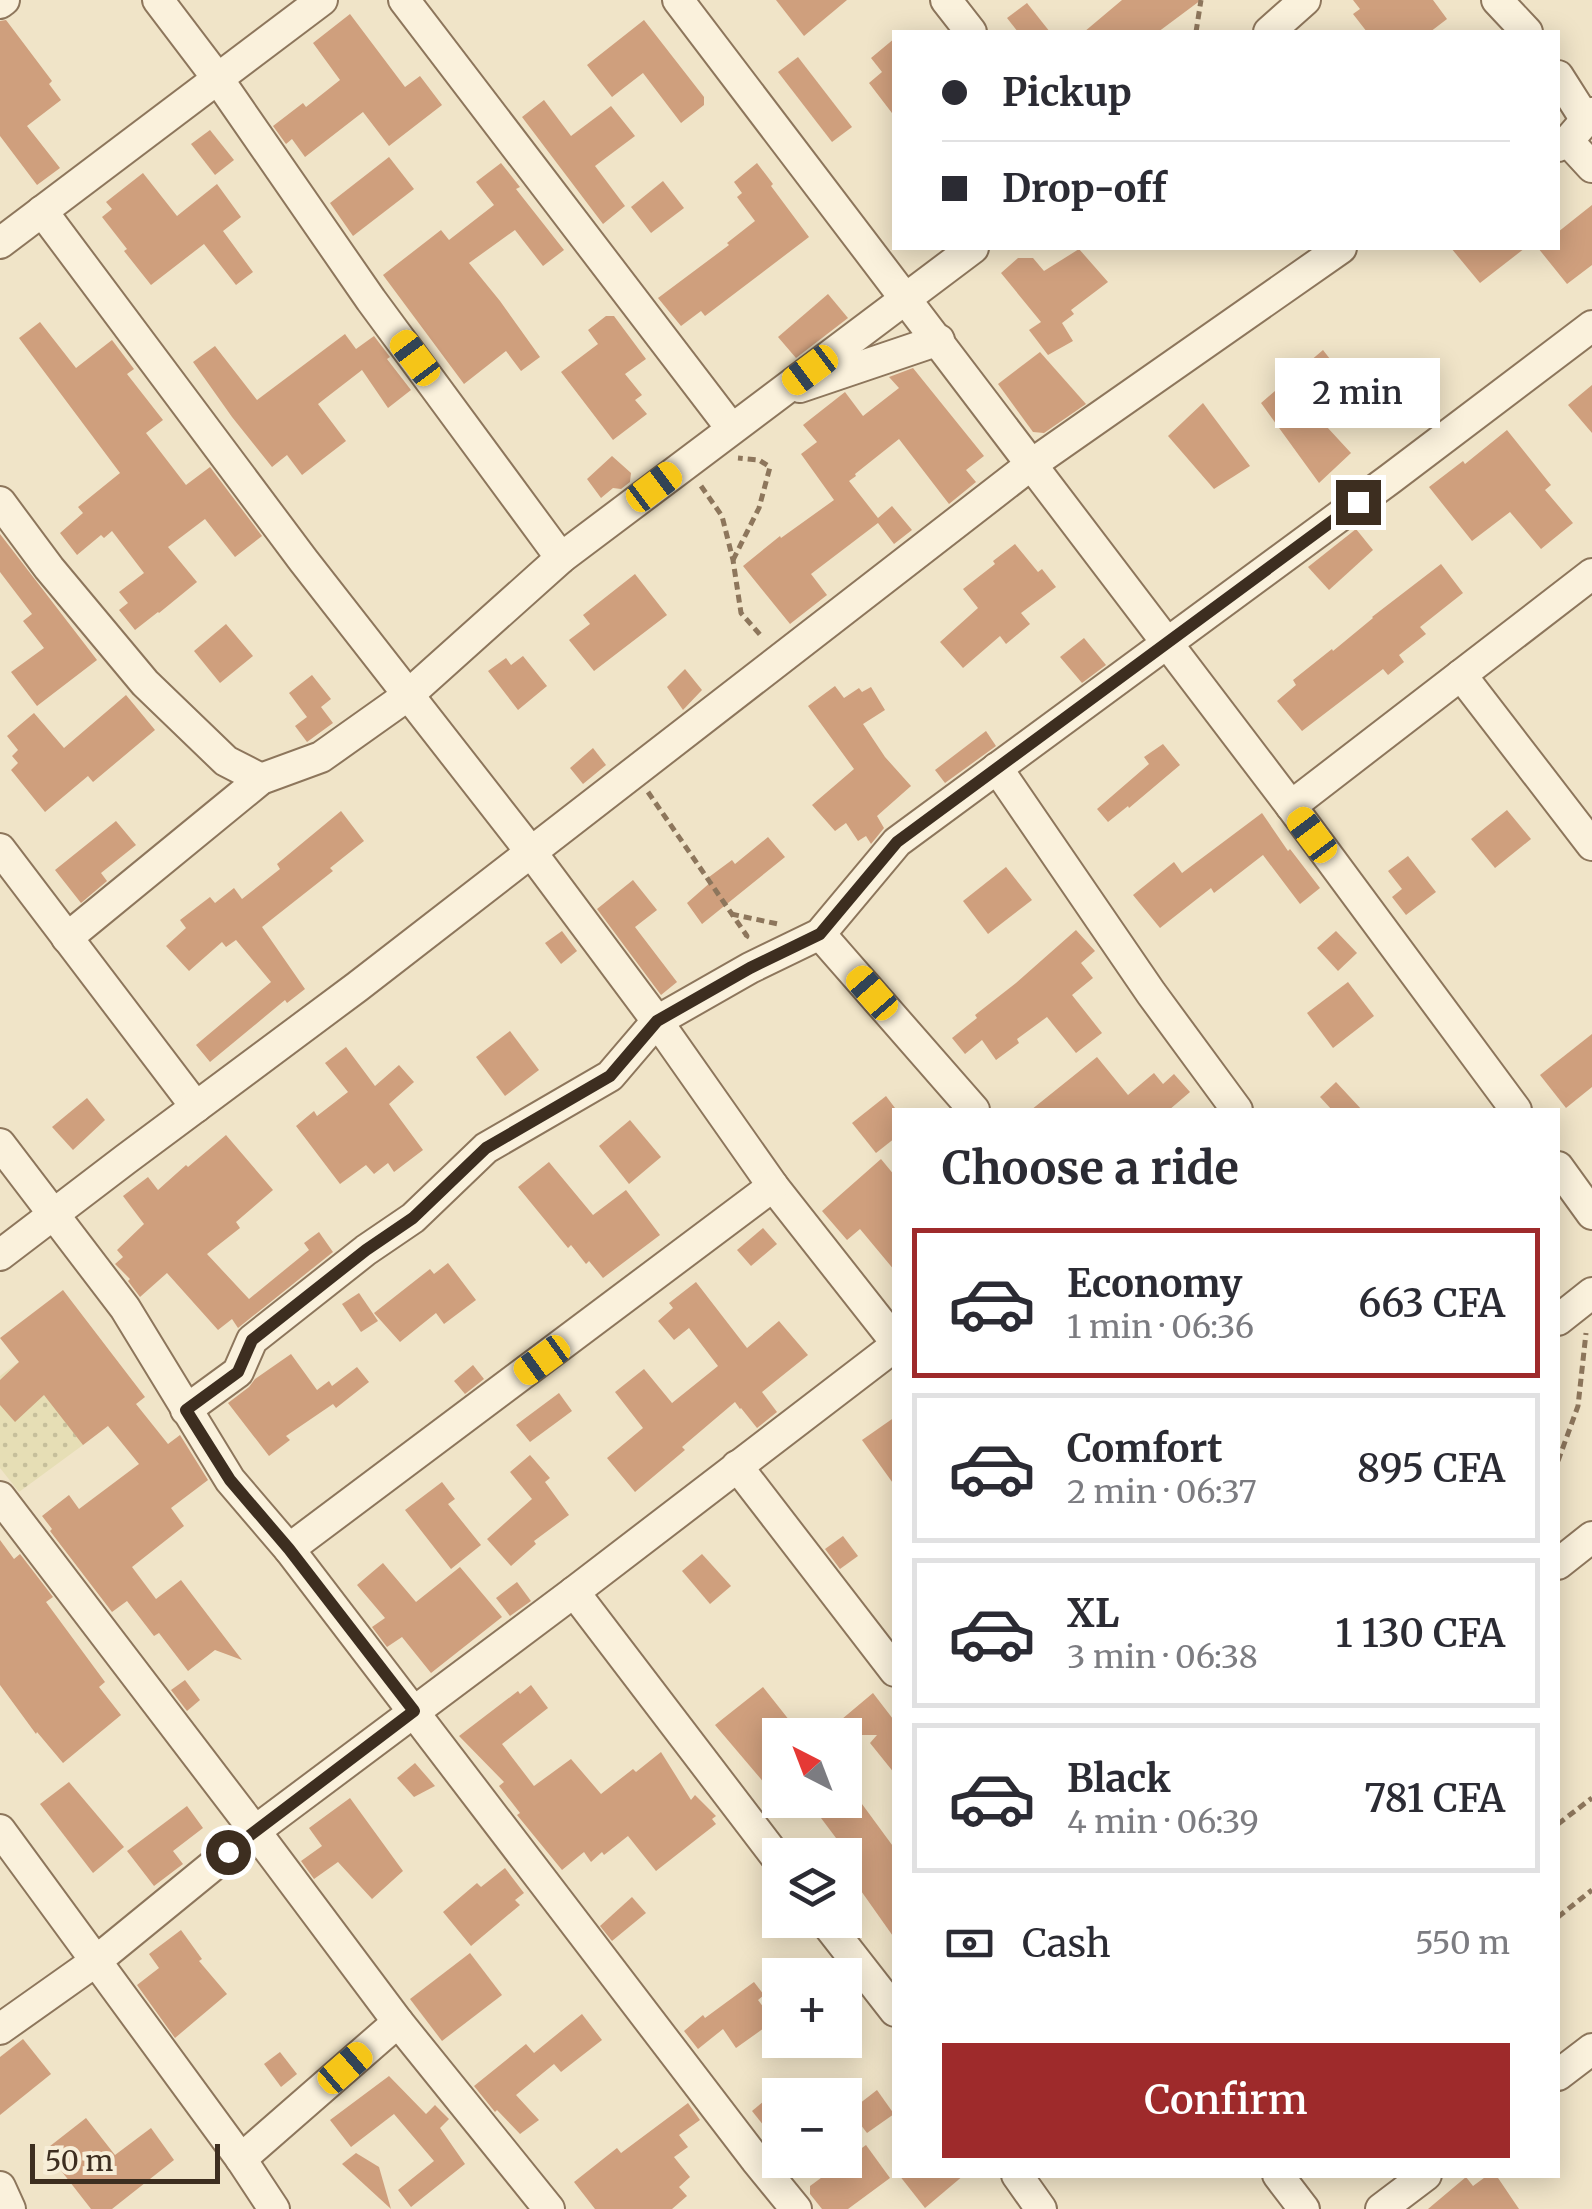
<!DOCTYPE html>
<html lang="en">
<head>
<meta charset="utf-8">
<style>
  :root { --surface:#fff; --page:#f7f7f7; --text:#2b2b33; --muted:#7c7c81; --line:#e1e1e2; --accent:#9e2a2b }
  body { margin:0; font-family:Merriweather,serif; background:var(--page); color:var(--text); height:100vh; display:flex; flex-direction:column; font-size:38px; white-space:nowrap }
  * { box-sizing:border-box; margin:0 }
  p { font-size:32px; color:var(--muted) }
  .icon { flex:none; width:55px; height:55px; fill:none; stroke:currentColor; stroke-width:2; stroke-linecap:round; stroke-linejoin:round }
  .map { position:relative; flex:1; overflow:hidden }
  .details { position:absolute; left:892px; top:1108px; width:668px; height:1070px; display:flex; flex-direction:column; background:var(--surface); border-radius:0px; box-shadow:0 5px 25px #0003 }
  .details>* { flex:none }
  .hud { position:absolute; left:892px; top:30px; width:668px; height:220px; border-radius:0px; box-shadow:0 5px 25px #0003; display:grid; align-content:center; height:220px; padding:0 50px; background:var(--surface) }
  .needle { width:65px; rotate:318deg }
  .buttons { position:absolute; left:762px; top:1718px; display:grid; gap:20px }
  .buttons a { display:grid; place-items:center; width:100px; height:100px; border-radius:0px; background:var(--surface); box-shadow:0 5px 25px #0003; font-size:50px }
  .scale { position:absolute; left:30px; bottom:25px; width:190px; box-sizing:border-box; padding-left:10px; border:5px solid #3d2e20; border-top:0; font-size:28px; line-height:35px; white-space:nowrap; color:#3d2e20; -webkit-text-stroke:8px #f7eed8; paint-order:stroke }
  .end { position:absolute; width:45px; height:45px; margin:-22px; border:12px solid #3d2e20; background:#fff; box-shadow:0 0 0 5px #fff }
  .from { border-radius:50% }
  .bubble { position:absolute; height:70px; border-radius:0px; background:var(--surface); box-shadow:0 5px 25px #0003; font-size:32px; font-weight:600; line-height:70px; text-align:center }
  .car { position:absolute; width:30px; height:60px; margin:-30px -15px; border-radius:12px; box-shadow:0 0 8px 2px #0007; background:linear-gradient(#f5c518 24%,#345 0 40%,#f5c518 0 76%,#345 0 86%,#f5c518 0) }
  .hud b { display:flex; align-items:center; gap:35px; height:95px; font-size:38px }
  .hud b+b { border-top:2px solid var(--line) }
  .hud i { width:25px; height:25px; background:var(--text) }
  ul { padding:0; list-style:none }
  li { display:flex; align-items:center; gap:30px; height:150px; margin:0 20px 15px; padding:0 30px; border:5px solid var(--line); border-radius:0px }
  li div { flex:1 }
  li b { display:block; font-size:38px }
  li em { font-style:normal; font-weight:600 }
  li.selected { border-color:var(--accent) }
  li>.icon { width:90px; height:90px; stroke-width:1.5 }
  h2 { padding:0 50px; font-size:45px; line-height:120px }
  .pay { display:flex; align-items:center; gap:25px; height:110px; padding:0 50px; font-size:38px }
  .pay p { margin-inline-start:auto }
  .button { display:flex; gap:20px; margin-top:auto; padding:20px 50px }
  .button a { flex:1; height:115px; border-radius:0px; background:var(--accent); color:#fff; font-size:40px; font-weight:600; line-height:115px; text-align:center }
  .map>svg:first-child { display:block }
  .farmland { fill:url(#farmland-dots) }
  .building { fill:#cf9f7d }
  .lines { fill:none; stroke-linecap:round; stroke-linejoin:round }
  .minor-casing { stroke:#8d765c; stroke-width:34 }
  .path { stroke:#8d765c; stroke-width:5; stroke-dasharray:8 5; stroke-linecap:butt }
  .minor { stroke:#faf1dc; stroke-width:30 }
  .route { stroke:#3d2e20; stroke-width:12 }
</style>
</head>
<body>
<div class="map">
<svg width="1592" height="2209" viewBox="0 0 1592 2209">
  <defs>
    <pattern id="farmland-dots" width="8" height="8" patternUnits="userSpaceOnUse" patternTransform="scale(2.5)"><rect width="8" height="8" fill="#e6deb5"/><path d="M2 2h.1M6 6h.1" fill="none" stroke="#c6bf9b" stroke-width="1.8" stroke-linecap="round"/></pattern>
  </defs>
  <rect width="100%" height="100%" fill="#f0e4c8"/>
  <polygon class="farmland" points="20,1361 83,1445 19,1492 0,1468 0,1376"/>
  <g class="building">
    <polygon points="776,0 847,0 804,36"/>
    <polygon points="1122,0 1201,0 1158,32 1084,32"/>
    <polygon points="1353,0 1433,0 1447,19 1430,32 1367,32 1353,14 1360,9"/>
    <polygon points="1027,3 1050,32 1018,32 1007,18"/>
    <polygon points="350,14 405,87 420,76 442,105 389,146 363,112 305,157 292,139 286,144 273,126 303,103 306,107 340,80 313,43"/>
    <polygon points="6,20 52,81 49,84 61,100 27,126 60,168 37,185 0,136 0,21"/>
    <polygon points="644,20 704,97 704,105 681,123 643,73 612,97 587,65"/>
    <polygon points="895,38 895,117 869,83 882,72 871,58"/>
    <polygon points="798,57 852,127 832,142 778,72"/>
    <polygon points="544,100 571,136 611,106 635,136 595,166 625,206 603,224 522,117"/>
    <polygon points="210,130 234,160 215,175 191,144"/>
    <polygon points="389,157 414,189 353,236 330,203"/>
    <polygon points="501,163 520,187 516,189 564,250 543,266 515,230 469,263 500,301 540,357 521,371 506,351 464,384 383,275 441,230 449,240 494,205 476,182"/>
    <polygon points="757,163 773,184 771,186 809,237 705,316 701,311 681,326 658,298 729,245 727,243 755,221 737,197 742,193 734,182"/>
    <polygon points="143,173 177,216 217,184 241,217 223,231 253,272 236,285 204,244 151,285 124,251 127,249 102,217 112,209 106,202"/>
    <polygon points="663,181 684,208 651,233 631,207"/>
    <polygon points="1592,205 1592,265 1567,284 1538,248 1558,248 1558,232"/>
    <polygon points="1451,248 1525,248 1480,283"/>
    <polygon points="1079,249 1108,282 1071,310 1074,314 1062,323 1073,341 1048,355 1029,330 1041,322 1001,273 1018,258 1033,258 1044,271"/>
    <polygon points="828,294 848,318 796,358 778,337"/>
    <polygon points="606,316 614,316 646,359 625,374 642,395 635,400 647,414 613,440 561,372 598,344 588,330"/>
    <polygon points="40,322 76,368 112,340 134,369 127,374 163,420 146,433 186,485 210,467 262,536 235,557 205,519 168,547 197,582 159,613 158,612 135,630 119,610 128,603 119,592 144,573 112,531 104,538 101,535 77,555 60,533 83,513 78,507 120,473 19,338"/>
    <polygon points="345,334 356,349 374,336 390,357 387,359 411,390 388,408 362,370 318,404 346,441 302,475 287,455 272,467 232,417 193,362 215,346 257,400"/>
    <polygon points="1323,350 1351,386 1315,414 1351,453 1319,483 1261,403"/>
    <polygon points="1040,352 1086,404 1044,433 1033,432 998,384"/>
    <polygon points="913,368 984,456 966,470 976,482 949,504 899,439 855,474 856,476 849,481 878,518 892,506 912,530 894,544 878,523 811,574 827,595 790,624 743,566 780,536 781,538 834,500 801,454 817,442 803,425 845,392 863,416 899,388 889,377"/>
    <polygon points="1592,385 1592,433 1568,405"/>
    <polygon points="1203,403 1250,466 1214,489 1168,436"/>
    <polygon points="1507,430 1551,485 1545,490 1573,523 1541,549 1510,512 1472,541 1429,487 1463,461 1465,464"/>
    <polygon points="612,456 631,473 630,482 621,489 613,488 601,498 587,479"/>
    <polygon points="1356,529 1373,550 1329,590 1308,567"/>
    <polygon points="0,534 97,660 37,706 11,672 44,648 23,621 32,614 0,572"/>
    <polygon points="1015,544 1038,572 1042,569 1056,587 1021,613 1030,624 1006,644 1000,636 963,668 940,642 978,608 963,589 995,564 993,561"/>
    <polygon points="1441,564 1463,593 1420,627 1426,634 1399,655 1404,662 1388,675 1383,669 1302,731 1277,701 1296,685 1293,680 1332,649 1333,651 1373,618 1372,617"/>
    <polygon points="635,574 667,615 594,671 569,640 590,624 583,615"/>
    <polygon points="226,624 253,656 220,683 194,651"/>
    <polygon points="1084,638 1106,665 1082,683 1060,657"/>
    <polygon points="523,656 547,686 518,710 488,671 506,658 511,665"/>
    <polygon points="685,669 702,690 683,710 667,687"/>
    <polygon points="312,675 331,699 321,707 333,723 307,742 295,726 307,717 289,693"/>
    <polygon points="835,686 844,698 859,688 862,692 871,687 885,710 863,724 885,757 911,786 877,816 884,828 871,844 866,836 858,841 846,823 835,831 812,805 854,769 808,706"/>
    <polygon points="126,695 155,730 93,782 88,776 45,812 11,770 18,763 12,756 18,750 7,736 34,713 64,748"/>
    <polygon points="986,731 996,746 945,783 935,770"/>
    <polygon points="1163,744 1180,765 1129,808 1128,806 1108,822 1097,809 1149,764 1144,757"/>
    <polygon points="593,748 606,765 583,784 570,768"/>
    <polygon points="1507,810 1531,839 1495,868 1471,839"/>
    <polygon points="341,811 364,841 330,868 333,871 262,927 305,989 287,1003 285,1000 210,1062 196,1045 271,982 236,940 226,947 222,942 189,971 166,946 186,928 180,920 210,897 215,903 234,888 242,899 280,869 277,864"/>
    <polygon points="1262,813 1288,851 1290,849 1320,888 1300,904 1263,855 1214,893 1211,888 1160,928 1133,895 1174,862 1182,873"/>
    <polygon points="116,821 136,845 101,873 107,881 81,903 55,870"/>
    <polygon points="768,837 785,857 702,924 687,903 712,881 709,877 732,860 735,864"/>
    <polygon points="1408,856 1436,892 1406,915 1392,897 1402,889 1388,871"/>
    <polygon points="1006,867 1032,900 988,934 963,901"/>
    <polygon points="633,880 657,910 635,927 677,982 661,995 597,909"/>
    <polygon points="1076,930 1095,951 1081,963 1093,978 1072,995 1102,1033 1076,1053 1047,1017 1017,1039 1019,1043 996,1060 982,1040 965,1054 952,1038 977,1018 975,1015 1016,983"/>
    <polygon points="562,931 577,951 561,964 545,943"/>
    <polygon points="1336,931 1357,953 1338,971 1317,948"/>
    <polygon points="1348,982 1374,1016 1333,1048 1307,1013"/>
    <polygon points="510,1031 539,1070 505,1096 476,1057"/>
    <polygon points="1592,1034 1592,1087 1566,1108 1540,1075"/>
    <polygon points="346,1047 375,1086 399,1065 414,1082 389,1104 423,1150 394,1172 388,1163 374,1174 366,1165 340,1184 296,1126 314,1111 317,1116 348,1092 325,1063"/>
    <polygon points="1097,1057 1128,1095 1154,1073 1163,1084 1174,1074 1190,1092 1169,1110 1031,1110"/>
    <polygon points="1336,1082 1362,1110 1332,1110 1320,1097"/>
    <polygon points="886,1096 895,1108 895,1138 876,1153 852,1123"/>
    <polygon points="87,1098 105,1120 73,1150 52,1127"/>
    <polygon points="630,1120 661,1157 629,1184 599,1146"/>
    <polygon points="226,1135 273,1190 236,1222 240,1228 207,1254 249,1299 309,1250 304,1243 319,1232 333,1252 238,1328 232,1319 218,1330 167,1273 140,1297 128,1281 130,1279 115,1264 123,1257 117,1250 144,1224 123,1196 148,1177 158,1190 186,1165 188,1167"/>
    <polygon points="881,1159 895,1176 895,1271 860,1229 847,1240 822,1211"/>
    <polygon points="549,1162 593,1215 626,1190 660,1235 603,1278 589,1261 586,1264 571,1245 568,1248 518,1187"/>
    <polygon points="763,1228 777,1244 751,1266 737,1250"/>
    <polygon points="448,1263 476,1300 444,1324 436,1313 400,1342 374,1313 430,1269 434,1274"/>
    <polygon points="696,1282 747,1348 779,1321 808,1355 762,1392 777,1412 757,1428 741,1408 740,1409 735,1402 682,1447 685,1450 635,1492 607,1458 643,1428 615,1392 644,1369 672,1403 718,1366 689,1328 674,1340 658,1321 673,1308 669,1303"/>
    <polygon points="63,1290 145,1397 136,1404 168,1444 180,1435 208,1480 171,1508 184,1526 132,1567 156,1599 181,1580 242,1660 215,1650 188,1671 159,1633 154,1636 127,1601 112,1612 50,1531 52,1529 42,1516 69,1495 79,1509 139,1464 108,1426 83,1445 44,1395 15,1422 0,1405 0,1380 19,1362 0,1338"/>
    <polygon points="359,1293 378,1321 361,1332 342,1304"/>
    <polygon points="291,1354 317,1390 329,1381 332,1386 357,1367 369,1382 336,1408 333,1404 286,1436 290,1440 269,1456 228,1403 249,1387 255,1379"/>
    <polygon points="473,1365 484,1379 465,1394 454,1381"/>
    <polygon points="559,1393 572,1411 530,1442 516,1425"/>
    <polygon points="895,1417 895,1486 862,1440"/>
    <polygon points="530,1455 550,1478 545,1482 569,1515 534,1541 536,1544 511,1566 487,1539 532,1499 510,1472"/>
    <polygon points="442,1482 455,1499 448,1504 481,1545 451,1569 405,1510"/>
    <polygon points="843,1536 858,1556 840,1569 825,1549"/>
    <polygon points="0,1540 14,1559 20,1554 53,1597 46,1602 105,1682 99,1687 121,1715 63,1763 37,1732 36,1734 0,1685"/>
    <polygon points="702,1554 731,1586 710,1604 682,1571"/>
    <polygon points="383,1563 416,1602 460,1567 502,1617 431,1673 402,1637 387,1647 372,1627 385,1618 357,1585"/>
    <polygon points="517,1582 531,1601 510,1616 496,1598"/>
    <polygon points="185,1680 200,1700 187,1711 171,1690"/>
    <polygon points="531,1685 548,1708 502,1744 534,1786 571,1759 601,1794 633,1769 636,1772 661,1752 691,1800 695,1795 716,1816 712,1819 716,1824 656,1871 628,1836 604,1855 602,1852 591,1862 584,1852 562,1870 517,1815 520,1813 499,1786 504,1782 459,1736 518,1691 520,1694"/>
    <polygon points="763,1687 801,1735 780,1735 780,1774 766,1785 715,1725"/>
    <polygon points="873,1693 893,1719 895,1716 895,1774 870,1743 877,1735 823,1735"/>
    <polygon points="415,1763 435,1786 414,1797 397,1778"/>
    <polygon points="69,1782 124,1847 93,1873 40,1804"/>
    <polygon points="851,1789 895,1849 895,1939 859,1888 845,1900 845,1850 818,1814 837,1800 845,1800 845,1794"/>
    <polygon points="350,1798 403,1871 372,1899 338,1862 314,1879 301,1861 322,1846 309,1828"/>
    <polygon points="187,1806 203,1828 173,1851 183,1864 154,1886 127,1851"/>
    <polygon points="505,1868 524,1893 515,1900 520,1905 471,1946 443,1912 477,1883 481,1887"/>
    <polygon points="632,1897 646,1913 612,1941 600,1926"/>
    <polygon points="181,1930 202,1959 199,1961 227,1994 175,2038 137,1985 159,1968 149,1954"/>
    <polygon points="470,1953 502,1995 442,2041 410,1999"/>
    <polygon points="754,1982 764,1995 758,2000 774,2021 736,2048 723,2029 698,2049 684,2031 703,2015 705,2018"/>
    <polygon points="582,2014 602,2040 561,2072 554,2064 516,2095 539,2120 520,2134 497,2110 495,2112 474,2086 526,2044 534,2053"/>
    <polygon points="23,2039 51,2074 0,2115 0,2057"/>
    <polygon points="280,2052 297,2074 281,2087 264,2064"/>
    <polygon points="389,2076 426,2114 435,2105 449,2119 440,2128 465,2164 411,2207 398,2190 434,2161 394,2114 351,2147 330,2120"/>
    <polygon points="877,2090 894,2114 867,2133 850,2111"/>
    <polygon points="769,2097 780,2111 780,2146 752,2111"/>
    <polygon points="688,2103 700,2120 679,2135 688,2147 674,2157 690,2177 679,2187 687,2196 672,2209 595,2209 574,2182 617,2148 621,2153"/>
    <polygon points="86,2118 115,2155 151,2128 174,2160 112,2209 91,2209 45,2150"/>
    <polygon points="866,2145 890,2178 848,2209 822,2209 810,2194 810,2186"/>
    <polygon points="356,2153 379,2167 391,2209 342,2164"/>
    <polygon points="899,2175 964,2175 925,2208"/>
    <polygon points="1488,2175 1496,2175 1519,2209 1428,2209 1466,2177 1473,2186"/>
  </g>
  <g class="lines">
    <defs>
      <g id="minor">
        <polyline points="158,0 218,79 371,300 561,558"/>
        <polyline points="404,0 731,428"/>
        <polyline points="678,0 1291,806 1516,1110"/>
        <polyline points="946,0 971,32"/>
        <polyline points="1497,0 1527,32"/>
        <polyline points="0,3 4,0"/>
        <polyline points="1269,32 1305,0"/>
        <polyline points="1558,76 1586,120"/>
        <polyline points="1568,141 1592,167"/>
        <polyline points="1558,146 1568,141 1592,113"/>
        <polyline points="42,211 303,560 531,852 657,1021 773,1186 895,1341"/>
        <polyline points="0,243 322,0"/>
        <polyline points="800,387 939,340"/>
        <polyline points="0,502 49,568 145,683 226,761 261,779"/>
        <polyline points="1461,675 1592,845"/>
        <polyline points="997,768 1151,993 1237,1110"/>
        <polyline points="1291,806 1592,574"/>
        <polyline points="0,849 196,1107"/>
        <polyline points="820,934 974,1110"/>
        <polyline points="67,938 261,779 321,757 407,696 561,558 973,248"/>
        <polyline points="0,1144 125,1308 230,1480 289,1549 756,2160 796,2209"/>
        <polyline points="1558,1167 1592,1214"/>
        <polyline points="0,1255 126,1159 357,987 1032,464 1341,248"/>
        <polyline points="1558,1320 1592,1293"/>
        <polyline points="186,1410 238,1372 252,1340 366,1250 413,1218 486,1148 610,1076 657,1021 750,968 820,934 897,842 1390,479 1592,326"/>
        <polyline points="737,1466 895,1671"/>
        <polyline points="0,1497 255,1831 398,2022 549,2209"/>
        <polyline points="289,1549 773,1186"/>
        <polyline points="1558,1564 1592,1537"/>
        <polyline points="574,1592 780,1862"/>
        <polyline points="0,1830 241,2159 274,2209"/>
        <polyline points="824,1920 895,2011"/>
        <polyline points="0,2029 96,1961 255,1831 574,1592 895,1346"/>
        <polyline points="1558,2075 1592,2049"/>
        <polyline points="241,2159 398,2022"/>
        <polyline points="1017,2175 1041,2209"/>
        <polyline points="1278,2175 1304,2209"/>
        <polyline points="0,2187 10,2209"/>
        <polyline points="1381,2209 1426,2175"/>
      </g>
    </defs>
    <use href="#minor" class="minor-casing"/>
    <g class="path">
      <polyline points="1196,32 1201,0"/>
      <polyline points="701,486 722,516 733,560 741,613 763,638"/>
      <polyline points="733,560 759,508 770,467 759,460 738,458"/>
      <polyline points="648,792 747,936 745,939"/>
      <polyline points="731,914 778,924"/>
      <polyline points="1558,1461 1578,1406 1586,1333"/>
      <polyline points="1558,1824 1592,1798"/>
      <polyline points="1558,1917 1592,1890"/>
    </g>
    <use href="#minor" class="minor"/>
  </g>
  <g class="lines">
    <polyline class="route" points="228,1852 414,1711 289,1549 230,1480 186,1410 238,1372 252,1340 366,1250 413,1218 486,1148 610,1076 657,1021 750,968 820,934 897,842 1358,502"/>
  </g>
</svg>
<div class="buttons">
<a><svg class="needle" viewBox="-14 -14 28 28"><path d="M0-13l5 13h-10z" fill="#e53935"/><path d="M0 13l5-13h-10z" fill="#7c7c81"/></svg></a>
<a><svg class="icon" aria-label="layers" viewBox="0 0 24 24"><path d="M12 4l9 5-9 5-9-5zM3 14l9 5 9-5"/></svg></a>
<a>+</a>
<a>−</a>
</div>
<div class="scale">50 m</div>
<i class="end from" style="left:228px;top:1852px"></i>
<i class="end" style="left:1358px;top:502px"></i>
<div class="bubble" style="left:1275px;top:358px;width:165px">2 min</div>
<i class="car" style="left:415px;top:358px;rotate:323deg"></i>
<i class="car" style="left:810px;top:370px;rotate:233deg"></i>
<i class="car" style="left:654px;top:487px;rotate:53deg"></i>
<i class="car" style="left:1312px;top:835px;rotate:323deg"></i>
<i class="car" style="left:872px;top:993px;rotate:319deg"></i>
<i class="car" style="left:542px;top:1360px;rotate:234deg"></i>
<i class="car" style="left:345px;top:2068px;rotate:49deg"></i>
<div class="hud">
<b><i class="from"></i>Pickup</b>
<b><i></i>Drop-off</b>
</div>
<section class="details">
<h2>Choose a ride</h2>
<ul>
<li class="selected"><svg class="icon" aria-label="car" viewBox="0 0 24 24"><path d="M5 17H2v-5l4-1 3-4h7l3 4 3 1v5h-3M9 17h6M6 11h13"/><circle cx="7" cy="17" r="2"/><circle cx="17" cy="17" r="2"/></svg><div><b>Economy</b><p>1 min · 06:36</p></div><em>663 CFA</em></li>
<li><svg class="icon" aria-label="car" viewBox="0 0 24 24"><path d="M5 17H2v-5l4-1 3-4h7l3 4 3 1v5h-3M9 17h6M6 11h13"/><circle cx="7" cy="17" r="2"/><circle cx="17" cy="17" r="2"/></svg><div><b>Comfort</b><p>2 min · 06:37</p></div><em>895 CFA</em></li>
<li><svg class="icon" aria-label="car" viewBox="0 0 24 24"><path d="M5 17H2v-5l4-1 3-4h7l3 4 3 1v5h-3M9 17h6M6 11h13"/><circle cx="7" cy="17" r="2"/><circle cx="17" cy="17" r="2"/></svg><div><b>XL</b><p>3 min · 06:38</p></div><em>1 130 CFA</em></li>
<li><svg class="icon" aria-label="car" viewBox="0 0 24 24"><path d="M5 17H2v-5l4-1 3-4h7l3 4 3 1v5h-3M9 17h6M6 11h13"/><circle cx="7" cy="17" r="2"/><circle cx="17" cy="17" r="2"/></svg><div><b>Black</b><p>4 min · 06:39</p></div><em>781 CFA</em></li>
</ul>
<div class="pay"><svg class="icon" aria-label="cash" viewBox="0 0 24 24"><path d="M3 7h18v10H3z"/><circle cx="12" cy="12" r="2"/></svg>Cash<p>550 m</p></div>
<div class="button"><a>Confirm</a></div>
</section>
</div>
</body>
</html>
